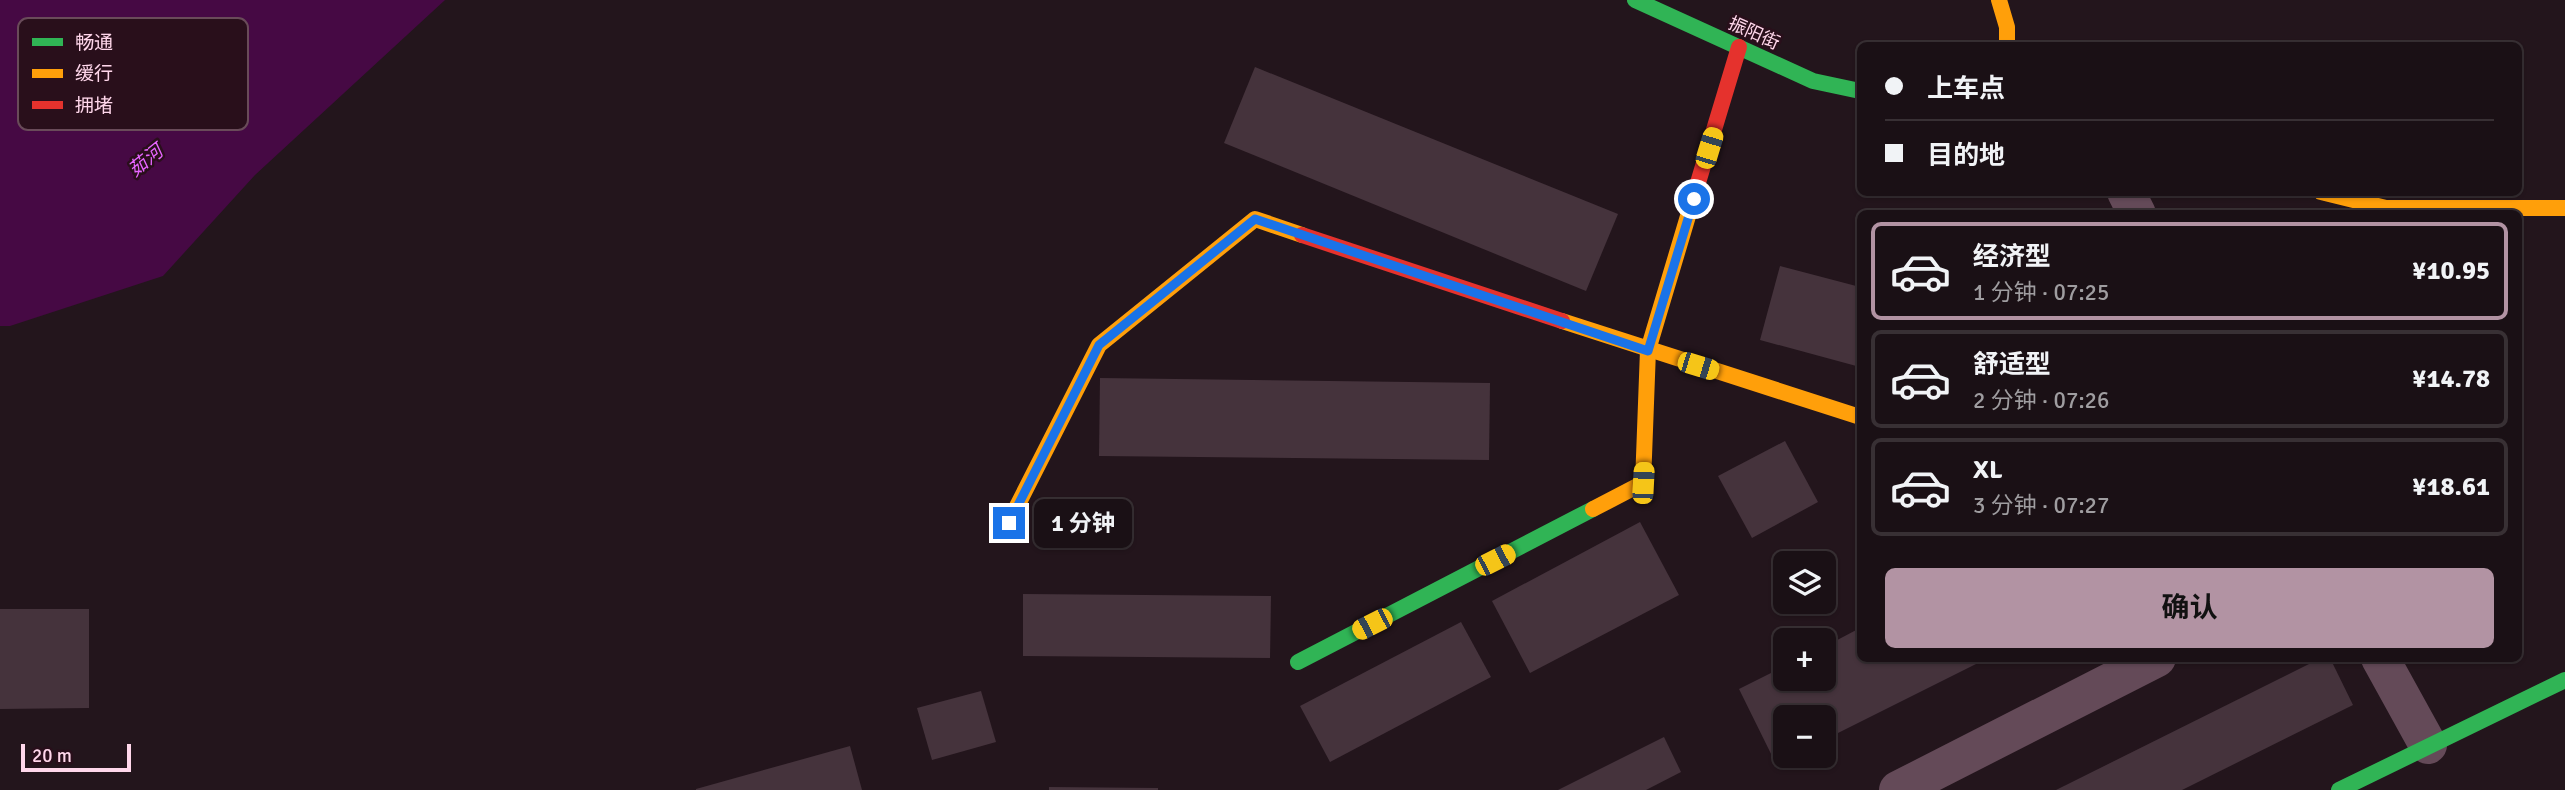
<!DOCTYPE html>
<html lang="zh">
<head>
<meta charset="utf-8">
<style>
  :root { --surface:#1a1015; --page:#23191e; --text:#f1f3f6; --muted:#9f9da0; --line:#383034; --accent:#b293a3 }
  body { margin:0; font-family:Signika,"Noto Sans SC",sans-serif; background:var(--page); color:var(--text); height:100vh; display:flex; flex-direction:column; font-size:26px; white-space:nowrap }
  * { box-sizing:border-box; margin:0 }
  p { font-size:23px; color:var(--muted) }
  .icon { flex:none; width:38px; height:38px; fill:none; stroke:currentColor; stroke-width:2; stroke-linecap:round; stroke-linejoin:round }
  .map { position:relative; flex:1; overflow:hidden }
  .panel { position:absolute; left:1857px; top:210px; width:665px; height:452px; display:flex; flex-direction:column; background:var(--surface); border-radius:10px; box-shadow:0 2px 5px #0004,0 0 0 2px var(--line) }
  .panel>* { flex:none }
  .banner { position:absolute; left:1857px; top:42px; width:665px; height:154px; border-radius:10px; box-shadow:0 2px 5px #0004,0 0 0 2px var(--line); display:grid; align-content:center; height:154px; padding:0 28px; background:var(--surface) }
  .tools { position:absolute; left:1773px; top:551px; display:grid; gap:14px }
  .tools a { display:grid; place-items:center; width:63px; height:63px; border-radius:10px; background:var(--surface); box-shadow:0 2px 5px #0004,0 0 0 2px var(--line); font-size:35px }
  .scale { position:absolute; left:21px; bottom:18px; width:110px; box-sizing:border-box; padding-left:7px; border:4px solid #ffd7eb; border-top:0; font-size:19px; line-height:24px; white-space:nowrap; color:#ffd7eb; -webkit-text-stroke:5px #290f1b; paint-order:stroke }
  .end { position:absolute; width:32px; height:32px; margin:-16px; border:9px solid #1a73e8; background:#fff; box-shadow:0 0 0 4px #fff }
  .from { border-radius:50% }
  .bubble { position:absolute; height:49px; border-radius:10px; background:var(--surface); box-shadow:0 2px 5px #0004,0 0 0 2px var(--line); font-size:23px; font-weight:700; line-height:49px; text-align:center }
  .car { position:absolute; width:21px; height:42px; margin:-21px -10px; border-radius:9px; box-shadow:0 0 5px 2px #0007; background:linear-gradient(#f5c518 24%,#345 0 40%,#f5c518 0 76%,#345 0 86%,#f5c518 0) }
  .banner b { display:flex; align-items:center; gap:24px; height:66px; font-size:26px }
  .banner b+b { border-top:2px solid var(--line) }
  .banner i { width:18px; height:18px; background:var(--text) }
  ul { padding:12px 0 0; list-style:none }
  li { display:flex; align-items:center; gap:21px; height:98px; margin:0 14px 10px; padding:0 14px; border:4px solid var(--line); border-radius:10px }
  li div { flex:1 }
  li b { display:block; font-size:26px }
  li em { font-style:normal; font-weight:700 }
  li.on { border-color:var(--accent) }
  li>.icon { width:63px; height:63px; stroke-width:1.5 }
  .primary-button { display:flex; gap:14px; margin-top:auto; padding:14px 28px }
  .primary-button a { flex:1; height:80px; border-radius:10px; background:var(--accent); color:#111; font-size:28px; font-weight:700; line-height:80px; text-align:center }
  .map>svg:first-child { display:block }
  .water { fill:#460944 }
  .building { fill:#45333c }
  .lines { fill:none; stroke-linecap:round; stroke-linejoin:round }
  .street { stroke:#644a58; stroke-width:38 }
  .fast { stroke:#30b455; stroke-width:16 }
  .slow { stroke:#ff9f0a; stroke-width:16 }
  .jam { stroke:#e5322d; stroke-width:16 }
  .route { stroke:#1a73e8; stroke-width:9 }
  .labels { text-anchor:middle; stroke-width:5; stroke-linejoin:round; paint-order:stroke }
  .street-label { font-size:18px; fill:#ffd7eb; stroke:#290f1b }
  .water-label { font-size:19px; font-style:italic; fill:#e765ff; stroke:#290f1b }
  .key { fill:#290f1b; stroke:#694b59; stroke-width:2 }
  .key-label { font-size:19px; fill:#ffd7eb }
</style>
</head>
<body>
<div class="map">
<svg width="2565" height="790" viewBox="0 0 2565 790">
  <rect width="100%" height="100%" fill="#23151c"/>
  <polygon class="water" points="0,0 445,0 255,175 163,276 10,326 0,326"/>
  <g class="building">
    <polygon points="1255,67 1618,214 1586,291 1224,143"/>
    <polygon points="1780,266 1860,287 1860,367 1760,340"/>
    <polygon points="1100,378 1490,383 1489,460 1099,456"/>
    <polygon points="1785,441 1818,502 1752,538 1718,476"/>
    <polygon points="1640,522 1679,595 1530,673 1492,601"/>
    <polygon points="1023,594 1271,596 1270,658 1023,656"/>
    <polygon points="0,609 89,609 89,708 0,709"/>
    <polygon points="1461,622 1491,677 1330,762 1300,706"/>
    <polygon points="1860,628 1860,658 1988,658 1824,740 1824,718 1785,718 1785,756 1792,756 1776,764 1739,689 1785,666 1785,679 1824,679 1824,647"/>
    <polygon points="2321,658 2330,658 2353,705 2182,790 2056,790"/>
    <polygon points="981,691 996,742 932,760 917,708"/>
    <polygon points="1664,737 1681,772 1646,790 1558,790"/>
    <polygon points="850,746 862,790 696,790 696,789"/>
    <polygon points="1049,787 1158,788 1158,790 1049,790"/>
  </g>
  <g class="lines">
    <g class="street">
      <polyline points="2126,192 2137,214"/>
      <polyline points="2380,658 2428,745"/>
      <polyline points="1898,790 2157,658"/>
    </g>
    <g class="fast">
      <polyline points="1635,0 1813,81 1860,91"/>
      <polyline points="1298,662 1593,509"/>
      <polyline points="2339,790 2565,680"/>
    </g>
    <g class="slow">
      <polyline points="1999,0 2007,27 2007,46"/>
      <polyline points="2321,192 2386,208 2565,208"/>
      <polyline points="1562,321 1860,417"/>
      <polyline points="1593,509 1643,483 1648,350 1697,186"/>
      <polyline points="1009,522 1099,345 1255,219 1302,235"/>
    </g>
    <g class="jam">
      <polyline points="1697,186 1739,47"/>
      <polyline points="1302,235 1562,321"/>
    </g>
  </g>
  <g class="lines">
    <polyline class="route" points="1009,523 1099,345 1255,219 1648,351 1694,199"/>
  </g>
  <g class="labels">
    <g class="street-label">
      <text transform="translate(1754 33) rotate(24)" y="6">振阳街</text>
    </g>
    <g class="water-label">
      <text transform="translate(145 160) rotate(-39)" y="7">茹河</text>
    </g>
  </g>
  <rect x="18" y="18" width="230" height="112" rx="10" class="key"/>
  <rect x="32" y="38" width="31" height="8" fill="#30b455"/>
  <rect x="32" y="69" width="31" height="9" fill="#ff9f0a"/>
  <rect x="32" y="101" width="31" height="8" fill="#e5322d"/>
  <g class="key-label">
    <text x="75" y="49">畅通</text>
    <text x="75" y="80">缓行</text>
    <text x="75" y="112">拥堵</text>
  </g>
</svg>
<div class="tools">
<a><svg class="icon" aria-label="layers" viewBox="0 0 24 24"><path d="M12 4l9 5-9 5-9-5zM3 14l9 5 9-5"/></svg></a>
<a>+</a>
<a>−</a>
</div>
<div class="scale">20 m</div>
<i class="end from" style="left:1694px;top:199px"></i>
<i class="end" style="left:1009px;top:523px"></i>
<div class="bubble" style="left:1034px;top:499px;width:98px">1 分钟</div>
<i class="car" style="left:1709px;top:148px;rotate:17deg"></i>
<i class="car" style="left:1698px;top:366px;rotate:107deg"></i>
<i class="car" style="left:1643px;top:483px;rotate:3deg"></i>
<i class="car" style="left:1495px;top:560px;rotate:63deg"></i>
<i class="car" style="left:1372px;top:624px;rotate:243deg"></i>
<div class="banner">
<b><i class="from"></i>上车点</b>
<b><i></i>目的地</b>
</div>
<section class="panel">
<ul>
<li class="on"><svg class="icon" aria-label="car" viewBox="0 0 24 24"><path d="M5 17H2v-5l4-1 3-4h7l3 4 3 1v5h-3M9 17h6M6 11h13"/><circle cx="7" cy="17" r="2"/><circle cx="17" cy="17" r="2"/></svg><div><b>经济型</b><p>1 分钟 · 07:25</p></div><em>¥10.95</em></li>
<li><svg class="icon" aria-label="car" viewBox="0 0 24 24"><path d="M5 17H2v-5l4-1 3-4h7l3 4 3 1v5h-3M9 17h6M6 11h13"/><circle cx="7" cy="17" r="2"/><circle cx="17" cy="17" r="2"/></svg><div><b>舒适型</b><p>2 分钟 · 07:26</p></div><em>¥14.78</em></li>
<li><svg class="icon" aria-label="car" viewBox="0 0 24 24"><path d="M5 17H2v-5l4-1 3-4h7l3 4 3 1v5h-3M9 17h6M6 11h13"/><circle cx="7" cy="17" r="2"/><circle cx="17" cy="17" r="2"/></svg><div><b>XL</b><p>3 分钟 · 07:27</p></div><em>¥18.61</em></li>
</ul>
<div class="primary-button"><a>确认</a></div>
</section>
</div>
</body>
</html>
